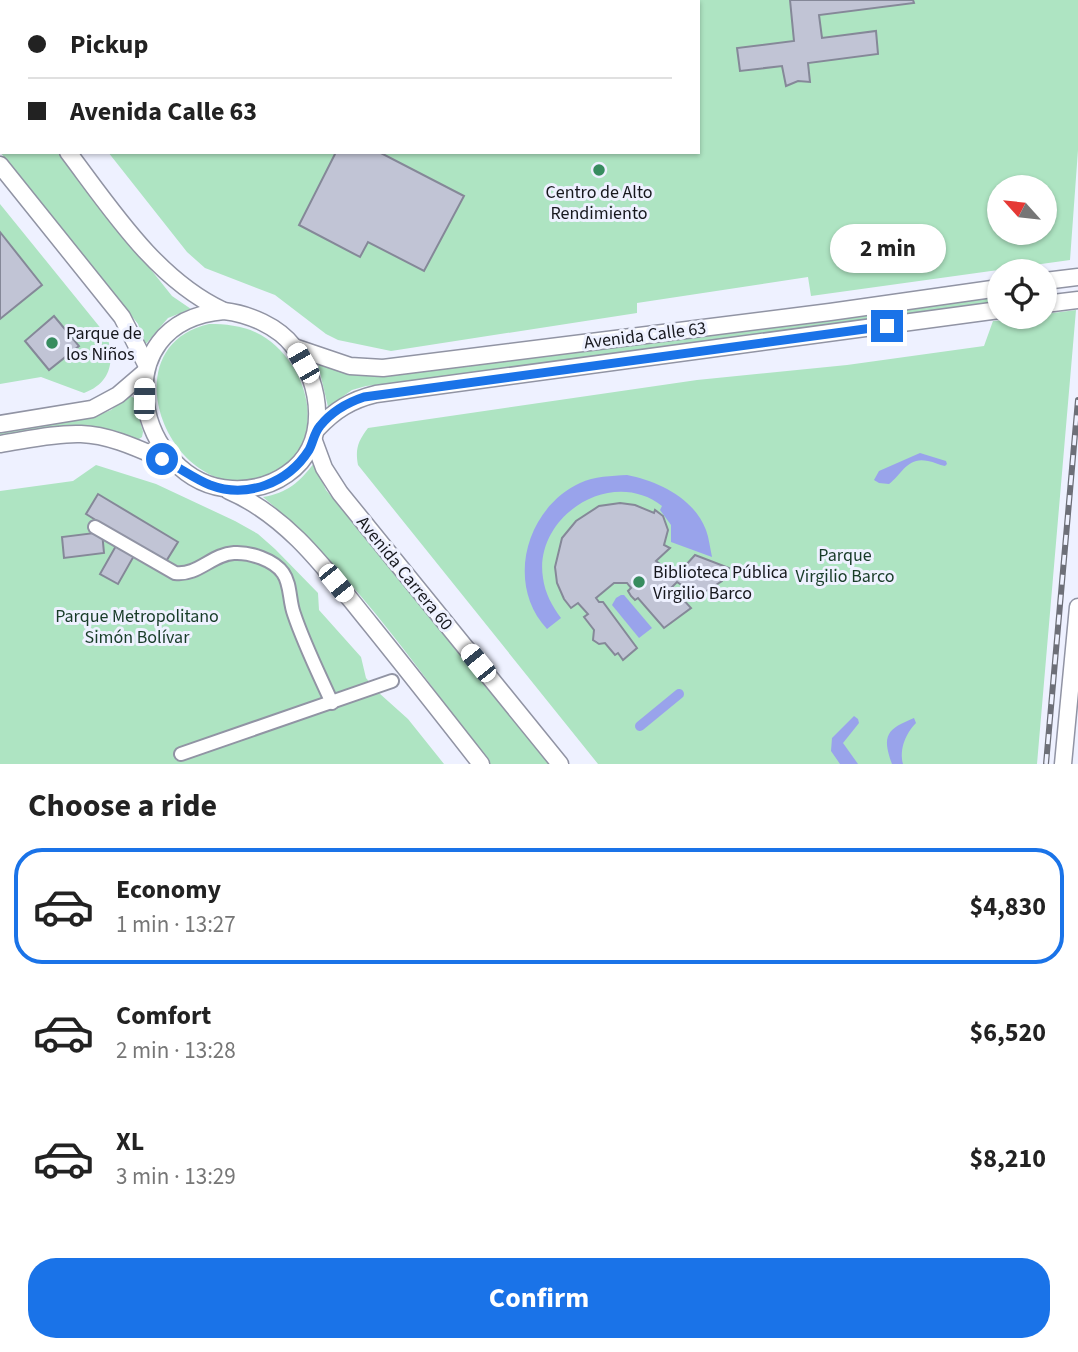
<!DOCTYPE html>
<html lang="en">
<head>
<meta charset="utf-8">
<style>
  :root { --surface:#fff; --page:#f6f6f6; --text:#222; --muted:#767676; --line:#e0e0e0; --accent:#1a73e8 }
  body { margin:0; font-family:"Source Sans 3",sans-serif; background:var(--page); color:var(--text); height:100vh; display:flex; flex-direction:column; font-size:26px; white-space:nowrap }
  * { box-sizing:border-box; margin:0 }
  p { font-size:23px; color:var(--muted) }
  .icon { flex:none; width:38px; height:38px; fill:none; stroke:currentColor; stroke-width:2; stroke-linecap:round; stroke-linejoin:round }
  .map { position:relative; height:764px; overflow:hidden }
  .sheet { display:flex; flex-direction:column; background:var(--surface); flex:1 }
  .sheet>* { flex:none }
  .hud { position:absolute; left:0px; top:0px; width:700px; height:154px; box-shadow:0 2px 5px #0004; display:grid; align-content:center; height:154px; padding:0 28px; background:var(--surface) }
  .needle { width:46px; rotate:297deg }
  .tools { position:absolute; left:987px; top:175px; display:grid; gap:14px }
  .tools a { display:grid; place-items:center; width:70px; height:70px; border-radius:50%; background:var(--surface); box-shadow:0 2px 5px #0004; font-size:35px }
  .end { position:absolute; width:32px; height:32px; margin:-16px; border:9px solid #1a73e8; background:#fff; box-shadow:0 0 0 4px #fff }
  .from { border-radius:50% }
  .bubble { position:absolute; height:49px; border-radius:24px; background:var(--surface); box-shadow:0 2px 5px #0004; font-size:23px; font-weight:700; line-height:49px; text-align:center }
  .car { position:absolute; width:21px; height:42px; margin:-21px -10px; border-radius:9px; box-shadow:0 0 5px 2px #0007; background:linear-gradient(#fff 24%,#345 0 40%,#fff 0 76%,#345 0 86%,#fff 0) }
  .hud b { display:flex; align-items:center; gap:24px; height:66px; font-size:26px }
  .hud b+b { border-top:2px solid var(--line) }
  .hud i { width:18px; height:18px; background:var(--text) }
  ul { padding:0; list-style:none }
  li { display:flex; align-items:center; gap:21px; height:116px; margin:0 14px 10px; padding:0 14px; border:4px solid transparent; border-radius:28px }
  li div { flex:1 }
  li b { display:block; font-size:26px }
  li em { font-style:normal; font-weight:700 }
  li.current { border-color:var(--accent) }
  li>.icon { width:63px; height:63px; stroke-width:1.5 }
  h2 { padding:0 28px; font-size:32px; line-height:84px }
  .button { display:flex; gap:14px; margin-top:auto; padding:14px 28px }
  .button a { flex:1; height:80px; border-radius:28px; background:var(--accent); color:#fff; font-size:28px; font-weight:700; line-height:80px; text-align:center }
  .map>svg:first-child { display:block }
  .green { fill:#aee4c2; fill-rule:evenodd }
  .water { fill:#99a3eb }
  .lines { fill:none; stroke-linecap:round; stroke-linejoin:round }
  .canal { stroke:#99a3eb; stroke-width:10 }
  .building { fill:#c1c4d5; stroke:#858898; stroke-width:2 }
  .street-casing { stroke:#9194a4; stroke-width:16 }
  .secondary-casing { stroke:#9194a4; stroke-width:19 }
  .street { stroke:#fff; stroke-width:12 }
  .secondary { stroke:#fff; stroke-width:16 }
  .rail-casing { stroke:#6d6f78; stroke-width:6 }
  .rail { stroke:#eef1ff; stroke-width:3.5; stroke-dasharray:10; stroke-linecap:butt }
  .route { stroke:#1a73e8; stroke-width:9 }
  .poi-dot { fill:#378c5f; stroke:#eef1ff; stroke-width:2.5 }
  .labels { text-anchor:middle; stroke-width:6; stroke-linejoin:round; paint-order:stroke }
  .poi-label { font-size:18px; fill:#17181e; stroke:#eef1ff; text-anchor:start }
  .street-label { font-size:18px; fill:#17181e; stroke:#eef1ff }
  .park-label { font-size:18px; fill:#183c28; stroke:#eef1ff }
</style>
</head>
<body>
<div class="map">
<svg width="1078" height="764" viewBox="0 0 1078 764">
  <rect width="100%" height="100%" fill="#eef1ff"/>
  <g class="green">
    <path d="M0 0H1078V150L1070 260 811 296 808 277 637 303V313L391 351 338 340 326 334 275 295 205 268 187 252 108 152H698V2H2V20ZM999 187H1045V233H999Z"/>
    <polygon points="0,81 2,152 57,152 172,296 191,309 168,318 145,345 138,324 0,152"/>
    <path d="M0 204 107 336C115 361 111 383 84 393L41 377 0 384Z"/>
    <polygon points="999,295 999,302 457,376 366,386 352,390 328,407 318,364 352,374 403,374"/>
    <path d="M1076 310 1037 764H598L358 465C355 449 358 441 368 428L697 380 847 365 984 346 993 321 1045 317V314Z"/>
    <path d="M209 324C227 324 245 326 261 335 305 361 327 428 286 467 277 475 264 479 252 481 165 494 111 346 209 324Z"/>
    <polygon points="129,395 134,398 143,432 142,437 139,439 73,427 0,436 0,430 96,416 111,410"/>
    <path d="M314 463 326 490 550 764H490C420 672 352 571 263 497 287 493 300 482 314 463Z"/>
    <polygon points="96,465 156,484 235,521 258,534 275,549 318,593 319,610 361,657 366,678 379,693 408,719 444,764 0,764 0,491 73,481"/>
  </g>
  <g class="water">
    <path d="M920 453 946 461 947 464 945 466C939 465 934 462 928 461 908 456 902 474 889 484L879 483 874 480 879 471Z"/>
    <path d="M627 475C658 481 694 498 706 530 709 538 710 548 712 557L671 542V525L660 510 662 506C611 466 533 517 543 578 545 593 552 606 561 618L547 629C505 584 526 508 580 483 594 476 612 476 627 475Z"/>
    <polygon points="621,595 624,595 652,628 639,638 612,605 616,598"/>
    <polygon points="854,716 858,719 859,723 843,743 858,764 840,764 831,751 832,738"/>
    <path d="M914 718 916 723C906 733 899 749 903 764H892C881 734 888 729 914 718Z"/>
  </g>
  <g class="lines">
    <polyline class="canal" points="640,726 679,694"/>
  </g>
  <g class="building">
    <polygon points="790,0 913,0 914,3 819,15 822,38 876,31 878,54 808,63 810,82 798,81 786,86 782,66 740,71 737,48 794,41"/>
    <polygon points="336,152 379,152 464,196 424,271 368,242 360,257 299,225"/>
    <polygon points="0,232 42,285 0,319"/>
    <polygon points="54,316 79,346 49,370 25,341"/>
    <polygon points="98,494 178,542 165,563 86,514"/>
    <polygon points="620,503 635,505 654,513 655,510 663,516 668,530 664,545 670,548 656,561 676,576 695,555 729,568 722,581 705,592 689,590 677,582 672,587 691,608 664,628 638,598 635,600 631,596 628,591 631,588 627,583 614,583 596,598 599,602 603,602 637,648 623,660 618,653 615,655 605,643 599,644 593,640 594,630 584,617 588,614 578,603 571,608 564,599 557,583 555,567 562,538 576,521 599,506"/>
    <polygon points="102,532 104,553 64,558 62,537"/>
    <polygon points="117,544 135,554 118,584 100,574"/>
  </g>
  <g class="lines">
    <defs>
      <g id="street">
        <path d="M95 527 175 573C198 576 212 554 234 553 250 552 274 560 283 573 291 584 289 601 294 614 304 644 319 674 332 703"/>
        <polyline points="181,754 392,681"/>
      </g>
      <g id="secondary">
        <polyline points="0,64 2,66"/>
        <path d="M68 152C111 209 156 279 222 310"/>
        <polyline points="0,165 122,317 147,366"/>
        <polyline points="1045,281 1078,277"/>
        <polyline points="1045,304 1078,300"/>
        <path d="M224 311C249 314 278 326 294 347 322 384 330 445 287 474 270 486 252 490 232 489 137 484 99 322 224 311Z"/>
        <polyline points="294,347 350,366 383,368 830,312 999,288"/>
        <polyline points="0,424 92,409 118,395 146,371"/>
        <path d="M317 429C335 410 351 400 376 394L999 310"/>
        <polyline points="314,441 324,468 340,493 560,764"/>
        <path d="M0 444C26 440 55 433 81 434 113 435 145 452 174 464"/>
        <path d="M229 491C290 517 330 575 371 625 408 671 445 718 481 764"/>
        <polyline points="1063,764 1078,607"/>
      </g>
    </defs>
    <use href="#street" class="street-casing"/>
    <use href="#secondary" class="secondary-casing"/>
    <use href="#street" class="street"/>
    <use href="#secondary" class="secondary"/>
    <defs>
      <polyline id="rail" points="1046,764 1078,400"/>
    </defs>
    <use href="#rail" class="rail-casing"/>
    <use href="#rail" class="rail"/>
  </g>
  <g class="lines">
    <path class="route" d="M162 459C179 467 193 478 210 485 247 499 288 483 309 450 313 443 314 433 320 426 332 411 346 403 364 397L887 326"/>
  </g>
  <g class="poi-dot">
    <circle cx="599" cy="170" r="7"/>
    <circle cx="52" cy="343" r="7"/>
    <circle cx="639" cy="582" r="7"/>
  </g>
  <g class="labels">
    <g class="poi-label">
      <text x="599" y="198" text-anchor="middle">Centro de Alto<tspan x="599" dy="21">Rendimiento</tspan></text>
      <text x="66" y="339">Parque de<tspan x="66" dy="21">los Niños</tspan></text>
      <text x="653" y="578">Biblioteca Pública<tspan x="653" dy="21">Virgilio Barco</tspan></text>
    </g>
    <g class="street-label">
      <text transform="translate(645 335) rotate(-7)" y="6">Avenida Calle 63</text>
      <text transform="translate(405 573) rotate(51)" y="6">Avenida Carrera 60</text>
    </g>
    <g class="park-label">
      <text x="845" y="561">Parque<tspan x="845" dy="21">Virgilio Barco</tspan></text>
      <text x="137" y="622">Parque Metropolitano<tspan x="137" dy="21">Simón Bolívar</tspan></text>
    </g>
  </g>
</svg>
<div class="tools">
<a><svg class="needle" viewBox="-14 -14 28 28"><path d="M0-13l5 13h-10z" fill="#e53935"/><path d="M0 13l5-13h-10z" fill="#767676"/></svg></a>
<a><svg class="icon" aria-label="locate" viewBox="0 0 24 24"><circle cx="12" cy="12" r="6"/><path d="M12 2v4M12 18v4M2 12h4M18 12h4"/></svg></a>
</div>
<i class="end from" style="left:162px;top:459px"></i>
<i class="end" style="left:887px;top:326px"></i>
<div class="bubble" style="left:830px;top:224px;width:116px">2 min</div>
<i class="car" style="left:303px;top:363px;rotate:330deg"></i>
<i class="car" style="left:144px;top:399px;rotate:1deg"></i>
<i class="car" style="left:336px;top:583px;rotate:141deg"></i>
<i class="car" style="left:478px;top:663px;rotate:321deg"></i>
<div class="hud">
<b><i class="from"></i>Pickup</b>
<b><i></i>Avenida Calle 63</b>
</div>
</div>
<section class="sheet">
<h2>Choose a ride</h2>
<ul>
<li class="current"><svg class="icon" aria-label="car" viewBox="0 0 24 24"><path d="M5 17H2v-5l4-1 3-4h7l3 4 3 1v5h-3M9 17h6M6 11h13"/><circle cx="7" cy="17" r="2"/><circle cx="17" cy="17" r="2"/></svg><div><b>Economy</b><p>1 min · 13:27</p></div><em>$4,830</em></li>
<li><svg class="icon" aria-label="car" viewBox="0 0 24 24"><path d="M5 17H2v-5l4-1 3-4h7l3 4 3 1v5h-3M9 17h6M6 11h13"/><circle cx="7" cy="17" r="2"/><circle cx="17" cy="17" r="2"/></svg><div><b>Comfort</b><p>2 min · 13:28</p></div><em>$6,520</em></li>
<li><svg class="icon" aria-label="car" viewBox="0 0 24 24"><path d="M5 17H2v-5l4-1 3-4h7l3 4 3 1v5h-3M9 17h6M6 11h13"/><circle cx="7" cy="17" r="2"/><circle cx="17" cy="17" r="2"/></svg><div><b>XL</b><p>3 min · 13:29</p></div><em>$8,210</em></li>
</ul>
<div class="button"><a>Confirm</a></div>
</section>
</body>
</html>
